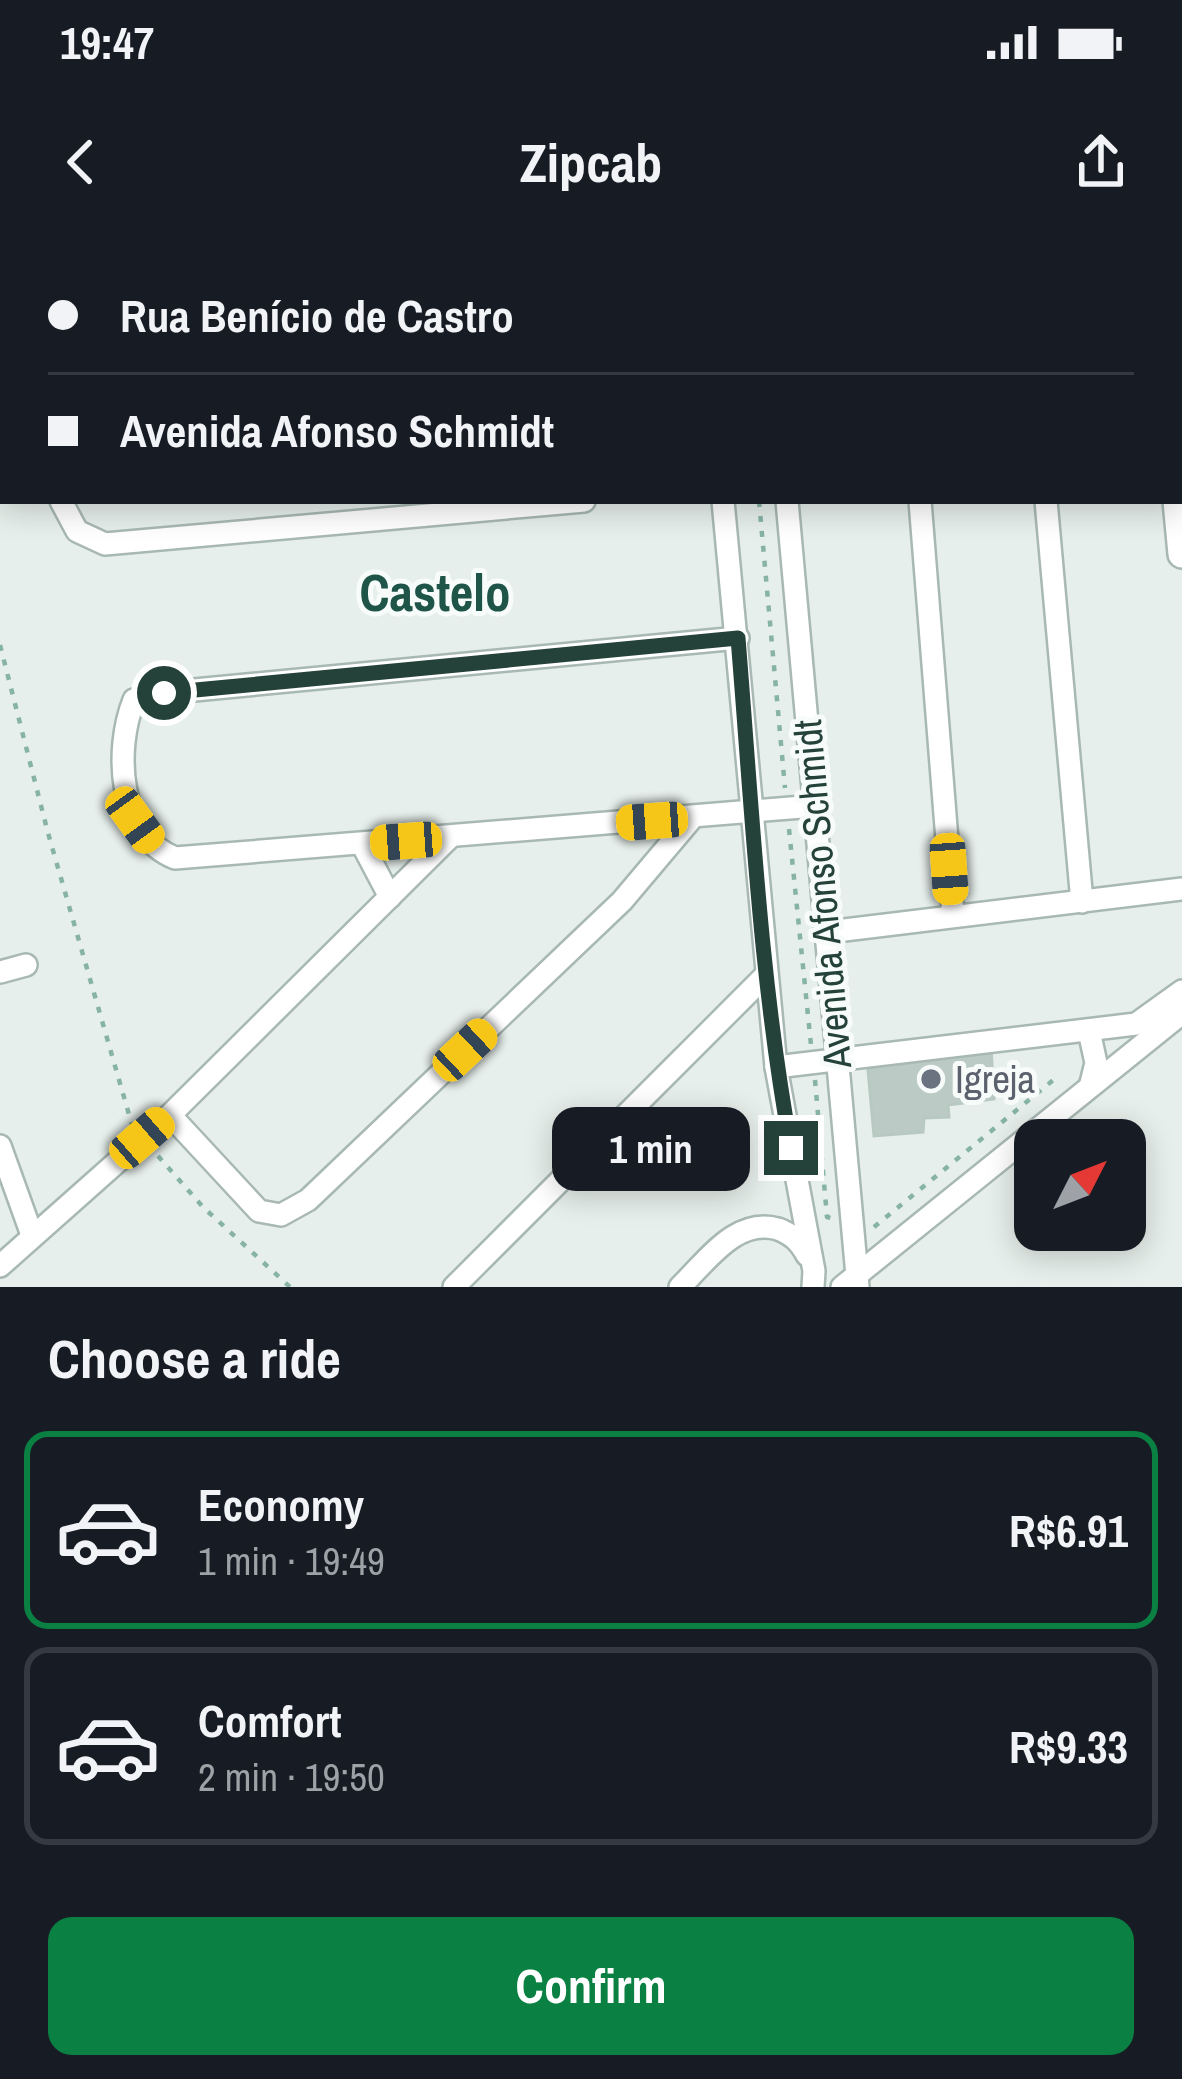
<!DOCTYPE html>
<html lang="en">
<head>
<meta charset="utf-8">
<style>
  :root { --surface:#171b24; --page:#20242c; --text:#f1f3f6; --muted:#9ea1a6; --line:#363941; --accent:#0b8043 }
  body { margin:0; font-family:"Archivo Narrow",sans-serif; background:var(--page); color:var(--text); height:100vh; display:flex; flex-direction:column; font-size:45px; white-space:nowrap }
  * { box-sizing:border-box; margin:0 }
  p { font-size:39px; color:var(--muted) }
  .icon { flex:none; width:66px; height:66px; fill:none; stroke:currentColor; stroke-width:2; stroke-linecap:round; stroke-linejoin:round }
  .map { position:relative; height:1047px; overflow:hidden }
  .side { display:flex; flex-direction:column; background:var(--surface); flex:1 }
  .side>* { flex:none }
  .guide { position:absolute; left:0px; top:0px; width:1182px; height:264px; box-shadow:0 6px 30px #0003; display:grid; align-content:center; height:264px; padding:0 48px; background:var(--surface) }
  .needle { width:78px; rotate:48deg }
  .fabs { position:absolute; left:1014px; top:879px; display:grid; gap:24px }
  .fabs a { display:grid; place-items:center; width:132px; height:132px; border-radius:24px; background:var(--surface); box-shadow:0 6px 30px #0003; font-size:60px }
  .end { position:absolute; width:54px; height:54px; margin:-27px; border:15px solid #24423a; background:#fff; box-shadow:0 0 0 6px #fff }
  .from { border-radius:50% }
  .bubble { position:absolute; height:84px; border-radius:24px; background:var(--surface); box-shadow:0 6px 30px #0003; font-size:39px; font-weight:700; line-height:84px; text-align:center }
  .car { position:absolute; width:36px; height:72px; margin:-36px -18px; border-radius:15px; box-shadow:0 0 9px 3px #0007; background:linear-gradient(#f5c518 24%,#345 0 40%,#f5c518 0 76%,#345 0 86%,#f5c518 0) }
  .guide b { display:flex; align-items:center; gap:42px; height:114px; font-size:45px }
  .guide b+b { border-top:3px solid var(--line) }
  .guide i { width:30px; height:30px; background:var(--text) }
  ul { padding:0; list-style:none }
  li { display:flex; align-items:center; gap:36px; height:198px; margin:0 24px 18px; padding:0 24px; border:6px solid var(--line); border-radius:24px }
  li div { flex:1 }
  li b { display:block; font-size:45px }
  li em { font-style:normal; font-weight:700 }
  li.on { border-color:var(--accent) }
  li>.icon { width:108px; height:108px; stroke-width:1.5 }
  h2 { padding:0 48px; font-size:54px; line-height:144px }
  .button { display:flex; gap:24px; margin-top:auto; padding:24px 48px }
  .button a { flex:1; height:138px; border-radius:24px; background:var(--accent); color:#fff; font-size:48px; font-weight:700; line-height:138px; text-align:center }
  .status { display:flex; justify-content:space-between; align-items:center; height:84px; padding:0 60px; background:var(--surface); direction:ltr }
  .status svg { height:33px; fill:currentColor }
  header { display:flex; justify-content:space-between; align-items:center; height:156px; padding:0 48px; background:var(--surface); font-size:54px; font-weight:700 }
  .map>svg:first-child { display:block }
  .building { fill:#bbcac4; stroke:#b8c9c2; stroke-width:3 }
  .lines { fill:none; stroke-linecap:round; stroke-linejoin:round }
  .minor-casing { stroke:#a8b8b2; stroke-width:26 }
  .tertiary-casing { stroke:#a8b8b2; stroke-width:32 }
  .path { stroke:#86b3a5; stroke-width:4.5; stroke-dasharray:6 9; stroke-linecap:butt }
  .minor { stroke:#fff; stroke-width:21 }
  .tertiary { stroke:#fff; stroke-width:27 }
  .route { stroke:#24423a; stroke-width:15 }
  .worship-dot { fill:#6b7280; stroke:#f7fbf9; stroke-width:4.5 }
  .labels { text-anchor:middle; stroke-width:10; stroke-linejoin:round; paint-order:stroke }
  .street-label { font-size:39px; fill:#24423a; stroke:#f7fbf9 }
  .worship-label { font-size:39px; fill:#5b616d; stroke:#f7fbf9; text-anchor:start }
  .district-label { font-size:51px; font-weight:bold; fill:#1f5548; stroke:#f7fbf9 }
</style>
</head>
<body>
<div class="status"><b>19:47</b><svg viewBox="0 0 49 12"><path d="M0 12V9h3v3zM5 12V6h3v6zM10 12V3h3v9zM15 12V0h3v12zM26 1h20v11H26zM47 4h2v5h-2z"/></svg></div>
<header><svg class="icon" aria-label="back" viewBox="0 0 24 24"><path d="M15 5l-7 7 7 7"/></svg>Zipcab<svg class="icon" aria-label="share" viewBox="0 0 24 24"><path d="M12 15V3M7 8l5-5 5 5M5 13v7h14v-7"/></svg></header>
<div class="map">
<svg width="1182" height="1047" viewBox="0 0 1182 1047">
  <rect width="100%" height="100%" fill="#e6efeb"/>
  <polygon class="building" points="991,807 994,859 948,865 949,877 924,878 923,892 874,896 867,819"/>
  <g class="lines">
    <defs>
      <g id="minor">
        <polyline points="697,0 698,3"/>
        <polyline points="759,0 759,3"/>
        <polyline points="890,0 890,3"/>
        <polyline points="1022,0 1022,3"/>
        <polyline points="168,3 170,0"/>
        <polyline points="0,42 3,42"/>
        <polyline points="61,261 77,291 105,304 584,261"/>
        <polyline points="723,261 776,827 814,1031 813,1047"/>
        <polyline points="787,261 858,1047"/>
        <polyline points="920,261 953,675"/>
        <polyline points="1046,261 1082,662"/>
        <path d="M738 398 163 453 134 460C114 510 118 595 175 618L815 566"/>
        <polyline points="362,604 390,657"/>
        <polyline points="828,692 1182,649"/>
        <polyline points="0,732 26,725"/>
        <polyline points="1089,791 1096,823 1091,843"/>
        <polyline points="776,827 1136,784 1182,751"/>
        <polyline points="170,875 259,971 281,975 308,960 622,661 692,578"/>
        <polyline points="0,906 32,995"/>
        <polyline points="0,1026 170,875 450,597"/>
        <polyline points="454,1047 766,735"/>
        <path d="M680 1047C707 1021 736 977 778 989 792 994 800 1002 807 1015"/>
        <polyline points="842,1047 1182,773"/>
      </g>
      <g id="tertiary">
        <polyline points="1152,0 1152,3"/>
        <polyline points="1177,261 1182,314"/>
      </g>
    </defs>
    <use href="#minor" class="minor-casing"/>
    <use href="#tertiary" class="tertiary-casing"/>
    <g class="path">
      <polyline points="733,0 734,3"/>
      <polyline points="759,261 785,548"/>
      <polyline points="0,405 48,593 132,885"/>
      <polyline points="789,589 811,805"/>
      <polyline points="815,840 827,977 834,979"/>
      <polyline points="158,916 203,967 290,1047"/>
      <polyline points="874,987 1057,837"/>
    </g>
    <use href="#minor" class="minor"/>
    <use href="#tertiary" class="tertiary"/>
  </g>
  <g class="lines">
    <path class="route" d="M164 453 738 398C752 568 760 740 791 908"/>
  </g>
  <circle class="worship-dot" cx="931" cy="839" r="12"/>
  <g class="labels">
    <g class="street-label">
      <text transform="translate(822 654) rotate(-95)" y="14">Avenida Afonso Schmidt</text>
    </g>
    <g class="worship-label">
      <text x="955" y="853">Igreja</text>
    </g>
    <g class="district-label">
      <text x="435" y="371">Castelo</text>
    </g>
  </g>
</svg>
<div class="fabs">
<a><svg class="needle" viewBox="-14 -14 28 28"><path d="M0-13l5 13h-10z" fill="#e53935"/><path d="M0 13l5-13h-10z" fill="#9ea1a6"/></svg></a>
</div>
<i class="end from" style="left:164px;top:453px"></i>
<i class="end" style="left:791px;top:908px"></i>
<div class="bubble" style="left:552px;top:867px;width:198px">1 min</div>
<i class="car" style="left:135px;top:580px;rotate:144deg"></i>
<i class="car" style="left:652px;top:581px;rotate:266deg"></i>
<i class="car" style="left:406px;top:601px;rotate:266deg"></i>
<i class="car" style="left:949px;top:629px;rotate:176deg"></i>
<i class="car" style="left:465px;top:810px;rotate:47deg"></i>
<i class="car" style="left:142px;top:898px;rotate:49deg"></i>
<div class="guide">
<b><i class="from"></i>Rua Benício de Castro</b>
<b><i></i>Avenida Afonso Schmidt</b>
</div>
</div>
<section class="side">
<h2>Choose a ride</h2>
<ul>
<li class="on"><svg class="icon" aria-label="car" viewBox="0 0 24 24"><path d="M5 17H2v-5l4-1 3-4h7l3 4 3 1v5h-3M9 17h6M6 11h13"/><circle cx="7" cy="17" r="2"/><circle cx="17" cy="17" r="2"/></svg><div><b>Economy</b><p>1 min · 19:49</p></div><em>R$6.91</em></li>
<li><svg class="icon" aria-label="car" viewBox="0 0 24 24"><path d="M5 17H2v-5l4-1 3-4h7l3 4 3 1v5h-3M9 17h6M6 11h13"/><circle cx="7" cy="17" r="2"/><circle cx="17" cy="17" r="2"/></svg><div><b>Comfort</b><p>2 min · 19:50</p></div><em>R$9.33</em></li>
</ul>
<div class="button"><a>Confirm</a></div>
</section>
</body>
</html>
